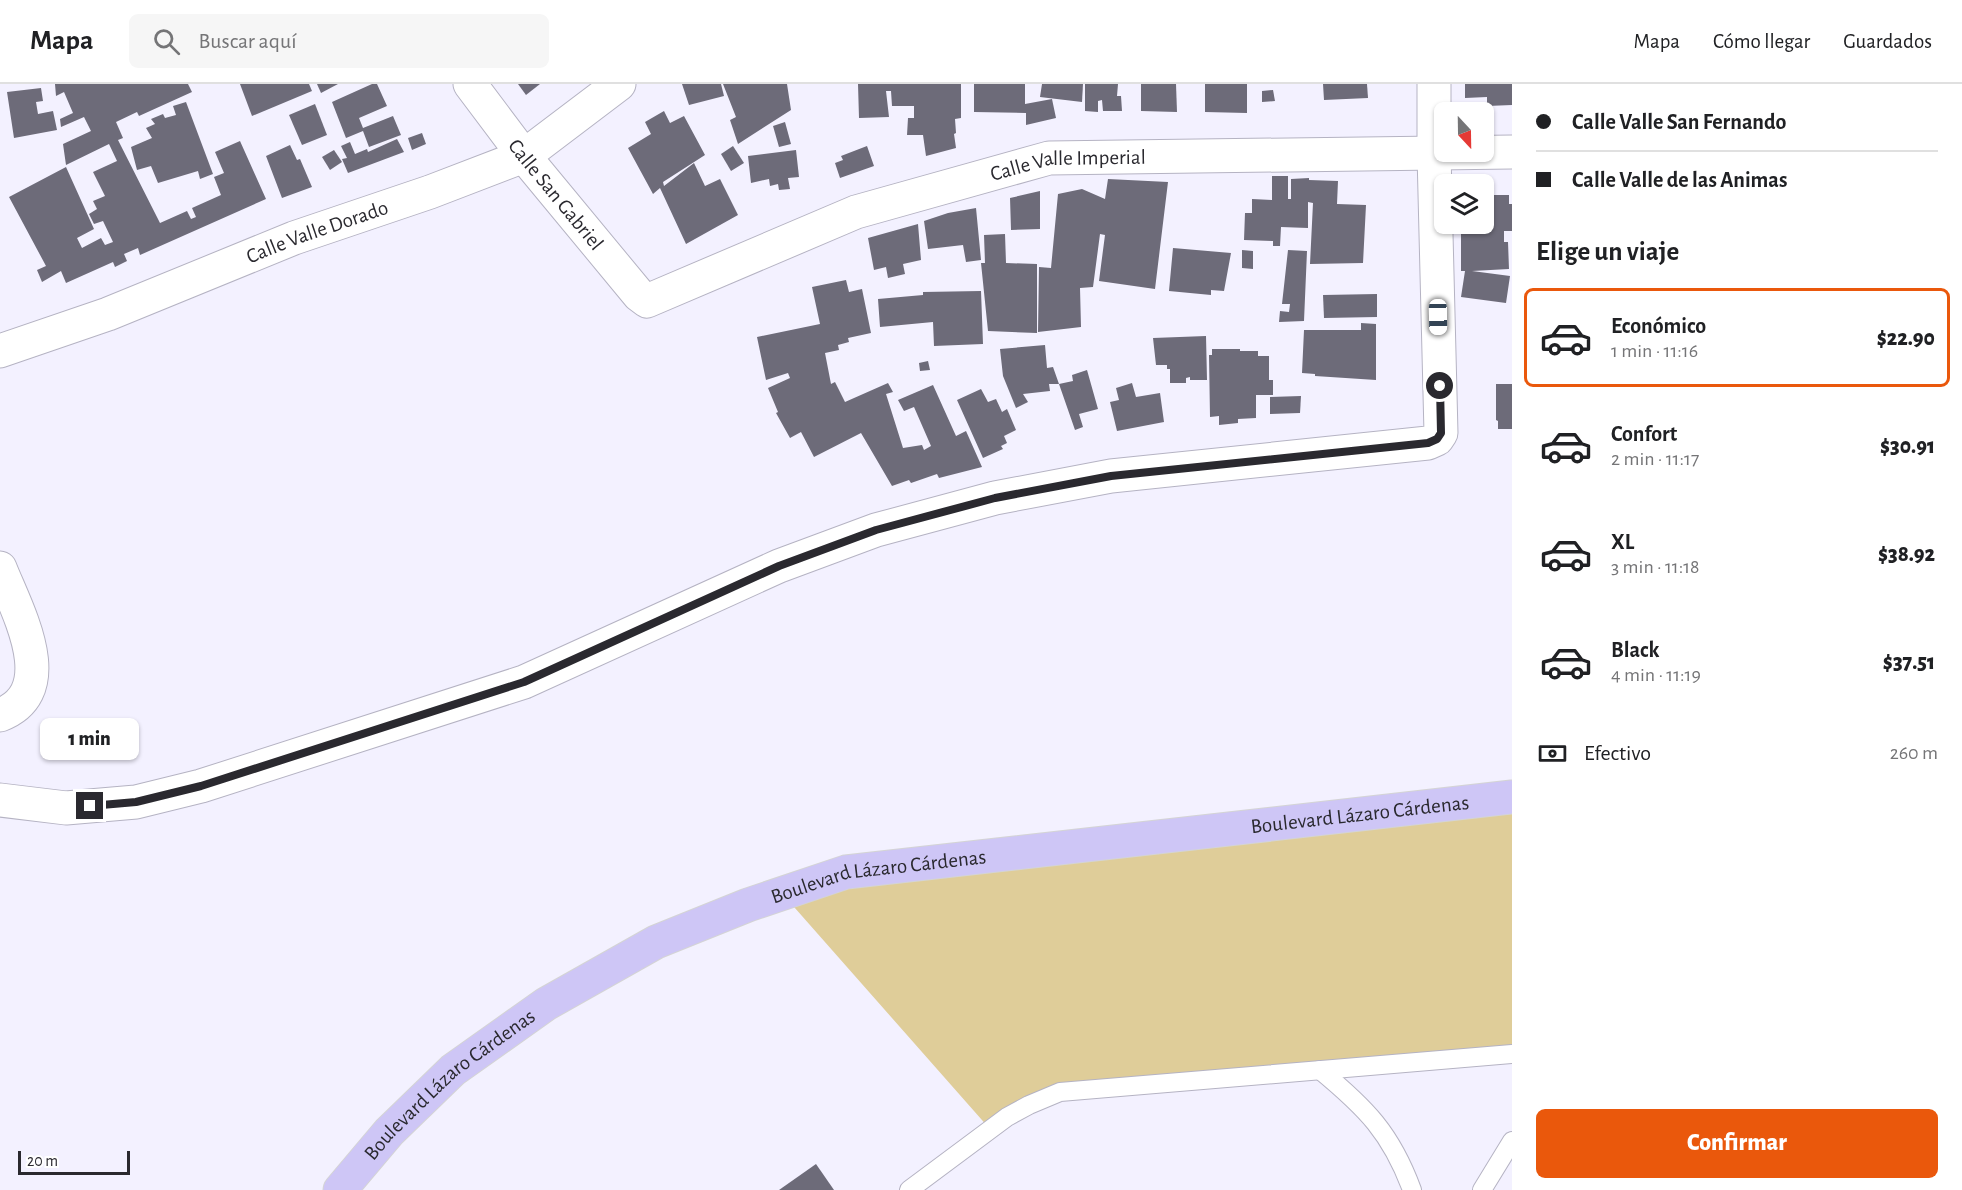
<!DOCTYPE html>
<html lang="es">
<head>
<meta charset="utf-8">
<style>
  :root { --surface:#fff; --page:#f6f6f6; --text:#202124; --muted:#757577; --line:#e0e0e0; --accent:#ea580c }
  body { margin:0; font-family:"Alegreya Sans",sans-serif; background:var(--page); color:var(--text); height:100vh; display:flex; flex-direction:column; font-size:22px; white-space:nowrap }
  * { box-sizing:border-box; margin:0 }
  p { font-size:20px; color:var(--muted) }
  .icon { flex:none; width:33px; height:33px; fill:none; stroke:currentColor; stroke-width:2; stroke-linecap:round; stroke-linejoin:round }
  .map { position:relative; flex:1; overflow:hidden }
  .details { display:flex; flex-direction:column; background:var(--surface); width:450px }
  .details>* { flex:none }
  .hud { display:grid; align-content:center; height:132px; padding:0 24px; background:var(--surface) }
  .needle { width:39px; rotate:158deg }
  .buttons { position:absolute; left:1434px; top:18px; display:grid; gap:12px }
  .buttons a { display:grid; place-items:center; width:60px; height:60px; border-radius:9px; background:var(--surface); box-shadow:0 2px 4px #0004; font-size:30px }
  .scale { position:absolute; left:18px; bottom:15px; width:112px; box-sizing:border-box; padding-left:6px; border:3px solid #2a292f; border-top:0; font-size:16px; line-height:21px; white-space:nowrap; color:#2a292f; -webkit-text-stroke:4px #fff; paint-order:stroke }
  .end { position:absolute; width:27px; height:27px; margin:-14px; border:8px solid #2a292f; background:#fff; box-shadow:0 0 0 3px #fff }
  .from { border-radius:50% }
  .bubble { position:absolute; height:42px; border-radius:9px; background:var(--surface); box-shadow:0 2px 4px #0004; font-size:20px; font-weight:800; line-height:42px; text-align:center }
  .car { position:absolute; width:18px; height:36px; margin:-18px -9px; border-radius:8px; box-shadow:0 0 4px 2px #0007; background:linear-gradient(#fff 24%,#345 0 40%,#fff 0 76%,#345 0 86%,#fff 0) }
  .hud b { display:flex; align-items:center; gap:21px; height:57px; font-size:22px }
  .hud b+b { border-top:2px solid var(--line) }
  .hud i { width:15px; height:15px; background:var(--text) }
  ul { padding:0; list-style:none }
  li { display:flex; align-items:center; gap:18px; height:99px; margin:0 12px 9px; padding:0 12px; border:3px solid transparent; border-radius:9px }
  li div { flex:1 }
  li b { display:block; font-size:22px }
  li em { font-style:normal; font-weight:800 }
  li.current { border-color:var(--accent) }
  li>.icon { width:54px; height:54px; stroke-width:1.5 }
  h2 { padding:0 24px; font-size:27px; line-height:72px }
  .pay { display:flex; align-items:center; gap:15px; height:66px; padding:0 24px; font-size:22px }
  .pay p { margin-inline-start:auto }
  .button { display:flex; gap:12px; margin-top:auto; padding:12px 24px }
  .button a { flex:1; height:69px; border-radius:9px; background:var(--accent); color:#fff; font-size:24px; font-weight:800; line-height:69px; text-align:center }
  header { display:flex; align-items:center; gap:36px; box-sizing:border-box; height:84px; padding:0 30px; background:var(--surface); border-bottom:2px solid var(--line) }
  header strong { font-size:28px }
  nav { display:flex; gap:33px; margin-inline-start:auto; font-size:21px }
  .search { width:420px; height:54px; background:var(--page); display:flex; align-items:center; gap:15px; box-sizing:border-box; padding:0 21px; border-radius:9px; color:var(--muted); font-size:22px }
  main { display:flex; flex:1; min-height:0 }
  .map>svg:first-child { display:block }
  .green { fill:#dfcd99 }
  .building { fill:#6d6b79 }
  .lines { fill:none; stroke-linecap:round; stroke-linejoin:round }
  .service-casing { stroke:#b5b3c3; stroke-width:20 }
  .minor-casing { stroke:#b5b3c3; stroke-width:35 }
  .trunk-casing { stroke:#d4d4d5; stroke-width:35 }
  .service { stroke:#fff; stroke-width:18 }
  .minor { stroke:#fff; stroke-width:33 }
  .trunk { stroke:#cec6f6; stroke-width:33 }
  .route { stroke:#2a292f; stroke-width:8 }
  .labels { text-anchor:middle; stroke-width:6; stroke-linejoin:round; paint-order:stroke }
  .street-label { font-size:21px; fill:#2a292f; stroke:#fff }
</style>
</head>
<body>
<header>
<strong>Mapa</strong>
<div class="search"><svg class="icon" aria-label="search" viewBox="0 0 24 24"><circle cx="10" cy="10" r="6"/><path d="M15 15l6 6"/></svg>Buscar aquí</div>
<nav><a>Mapa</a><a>Cómo llegar</a><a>Guardados</a></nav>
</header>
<main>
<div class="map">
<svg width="1512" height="1106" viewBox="0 0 1512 1106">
  <rect width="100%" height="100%" fill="#f3f1ff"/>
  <polygon class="green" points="1512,717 1512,973 1046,1016 989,1044 787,815 942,782"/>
  <g class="building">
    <polygon points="55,0 188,0 192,8 139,32 137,28 116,38 123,54 118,56 160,139 187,127 191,135 196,133 192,124 221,111 214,93 224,89 215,68 240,57 266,115 140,171 138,164 124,170 127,177 115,183 113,178 66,199 61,187 42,198 37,186 46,182 9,113 66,83 94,145 77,154 82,164 101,154 105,161 113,158 103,137 94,140 89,130 97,125 93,117 105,112 93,88 117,77 109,60 66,81 63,60 91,47 84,33 61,43 60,35 73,29 64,8 56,12"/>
    <polygon points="240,0 309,0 312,7 252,32"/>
    <polygon points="317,0 338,0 321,9"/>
    <polygon points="372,0 377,0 387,22 359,34 363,44 393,32 401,51 369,63 363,47 346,54 332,18"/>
    <polygon points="518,0 540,0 526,11"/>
    <polygon points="682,0 721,0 724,12 689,21"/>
    <polygon points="723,0 787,0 791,26 738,60 730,36 736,33"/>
    <polygon points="858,0 961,0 961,34 955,35 956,49 954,50 956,64 926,72 923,51 907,51 908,34 914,34 914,22 892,22 891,7 886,7 889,33 859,34"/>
    <polygon points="974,0 1025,0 1025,20 1052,15 1056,34 1026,41 1026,29 974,28"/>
    <polygon points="1042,0 1083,0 1082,18 1040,13"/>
    <polygon points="1085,0 1118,0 1117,12 1121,12 1122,27 1103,27 1102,16 1098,17 1098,28 1085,27"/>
    <polygon points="1141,0 1176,0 1177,28 1141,27"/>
    <polygon points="1205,0 1247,0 1247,29 1205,28"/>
    <polygon points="1323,0 1367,0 1368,14 1324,16"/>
    <polygon points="1465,0 1512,0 1512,21 1487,22 1487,13 1465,14"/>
    <polygon points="41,4 43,17 36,18 38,30 53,27 57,46 14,54 7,8"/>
    <polygon points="1273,6 1275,17 1262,18 1262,7"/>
    <polygon points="186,18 213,90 200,95 198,87 158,99 151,82 137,86 131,63 152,54 146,44 155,40 151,35 163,30 165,34 176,31 173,22"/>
    <polygon points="315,20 327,51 302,61 289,31"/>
    <polygon points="664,27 670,39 684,32 705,71 663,98 664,102 694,79 705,102 720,95 738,131 686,160 660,104 653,110 628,64 651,50 645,38"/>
    <polygon points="785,38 791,60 779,63 773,42"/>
    <polygon points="422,49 426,60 412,66 408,54"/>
    <polygon points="397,55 404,68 348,89 342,75 347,74 341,62 350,58 355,70 367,65 368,68"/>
    <polygon points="290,61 297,76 300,75 312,103 282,114 266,72"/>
    <polygon points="733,62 744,79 731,87 721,70"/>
    <polygon points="867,62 874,82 840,94 835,79 843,76 841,72"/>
    <polygon points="334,66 342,78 330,86 322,73"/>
    <polygon points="796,66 799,93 788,94 790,105 779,106 778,100 770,102 769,95 751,99 748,72"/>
    <polygon points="1272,92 1288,92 1288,115 1291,115 1291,95 1309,94 1309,96 1338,97 1337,120 1366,121 1363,179 1310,180 1313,119 1308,118 1308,144 1281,143 1280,162 1273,162 1273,157 1244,156 1245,129 1252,129 1252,115 1272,116"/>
    <polygon points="1108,95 1168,98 1155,205 1099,197 1105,151 1100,150 1093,203 1080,204 1081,243 1038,248 1039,183 1051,184 1058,110 1082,105 1105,115"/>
    <polygon points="1040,107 1040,145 1011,146 1010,114"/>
    <polygon points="1484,111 1509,111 1509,120 1512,120 1512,147 1504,147 1504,158 1508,158 1509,185 1472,187 1510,192 1506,219 1461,213 1465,187 1461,187 1461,140 1484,140"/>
    <polygon points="976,124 981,176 966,178 963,161 928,165 924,137 948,129"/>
    <polygon points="918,140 921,176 903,180 905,190 888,194 886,183 874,186 868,154"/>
    <polygon points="1005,150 1006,179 1037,180 1037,249 988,247 981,179 985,179 984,151"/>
    <polygon points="1173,164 1231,169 1224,207 1211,206 1211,211 1169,207"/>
    <polygon points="1242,166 1253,167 1253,185 1242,184"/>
    <polygon points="1288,166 1307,167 1304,237 1279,238 1280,227 1289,228 1290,220 1282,220"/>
    <polygon points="846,196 849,208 862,205 871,249 848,254 849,258 838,261 839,266 825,269 831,300 835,298 845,318 888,299 893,308 886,310 903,364 922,361 924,366 931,362 914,323 904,327 898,316 933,301 956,352 966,347 982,383 939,394 937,390 911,399 909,396 892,402 861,349 814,373 801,348 790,354 776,329 778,328 768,304 790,294 788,289 766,296 757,253 820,240 812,203"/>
    <polygon points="981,207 983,260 934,262 933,238 880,243 878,215 923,211 923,208"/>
    <polygon points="1377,210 1377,233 1324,234 1323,211"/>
    <polygon points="1361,239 1376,240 1376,296 1315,292 1315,290 1302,289 1304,246 1361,246"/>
    <polygon points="1206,252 1207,296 1190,296 1190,293 1186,294 1186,299 1170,299 1170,285 1167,285 1167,281 1156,281 1153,254"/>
    <polygon points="1045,261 1047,284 1053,283 1059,300 1049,300 1050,307 1023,310 1028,318 1016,324 1003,292 1000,265"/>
    <polygon points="1212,265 1240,265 1240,267 1258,267 1258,272 1269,272 1269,296 1273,296 1273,311 1256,311 1256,334 1238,335 1238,339 1219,341 1219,332 1210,333 1209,271 1212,271"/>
    <polygon points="928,277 930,286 920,287 919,279"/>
    <polygon points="1087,286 1098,325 1079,330 1083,343 1075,346 1059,300 1073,297 1072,291"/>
    <polygon points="1132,299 1136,313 1160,309 1164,338 1117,347 1110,318 1119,316 1116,304"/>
    <polygon points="1496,300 1512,300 1512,345 1498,345 1498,337 1496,336"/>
    <polygon points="981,305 988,318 996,315 1002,328 1007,325 1016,346 1004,352 1007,359 1001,362 1003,365 983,374 957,316"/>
    <polygon points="1301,312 1300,329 1270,330 1270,313"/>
    <polygon points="816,1080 834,1106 779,1106"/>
  </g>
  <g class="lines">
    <defs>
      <g id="service">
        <path d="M1320 986C1366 1024 1391 1049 1412 1106"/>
        <polyline points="909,1106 1007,1033 1029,1021 1060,1008 1512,970"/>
        <polyline points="1482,1106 1512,1057"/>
      </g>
      <g id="minor">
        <path id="s1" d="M470 0 524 72 639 211 647 217 856 128 1049 74 1512 68"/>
        <path id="s2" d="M0 267 108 230 294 154 430 108 524 72 619 0"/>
        <path d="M0 484C16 525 63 607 0 631"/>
        <polyline points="0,716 66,724 136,718 201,702 524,598 779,482 876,446 995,414 1111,392 1428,359 1437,355 1441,349 1434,70 1434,0"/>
      </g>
      <g id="trunk">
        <path id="s3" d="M340 1106 389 1048 453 986 546 920 656 858 748 821 846 788 1512 713"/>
      </g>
    </defs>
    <use href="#service" class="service-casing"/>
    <use href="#minor" class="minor-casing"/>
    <use href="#trunk" class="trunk-casing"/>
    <use href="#service" class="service"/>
    <use href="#minor" class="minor"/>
    <use href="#trunk" class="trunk"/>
  </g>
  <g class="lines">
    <polyline class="route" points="90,722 136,718 201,702 524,598 779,482 876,446 995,414 1111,392 1428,359 1437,355 1441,349 1440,302"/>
  </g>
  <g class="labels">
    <g class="street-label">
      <text dy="7" stroke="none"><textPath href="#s1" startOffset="726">Calle Valle Imperial</textPath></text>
      <text dy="7" stroke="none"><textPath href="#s1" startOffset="140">Calle San Gabriel</textPath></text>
      <text dy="7" stroke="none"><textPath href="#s2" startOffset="339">Calle Valle Dorado</textPath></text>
      <text dy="7" stroke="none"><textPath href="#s3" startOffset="1125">Boulevard Lázaro Cárdenas</textPath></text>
      <text dy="7" stroke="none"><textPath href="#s3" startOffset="639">Boulevard Lázaro Cárdenas</textPath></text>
      <text dy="7" stroke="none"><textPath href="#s3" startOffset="153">Boulevard Lázaro Cárdenas</textPath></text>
    </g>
  </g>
</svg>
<div class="buttons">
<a><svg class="needle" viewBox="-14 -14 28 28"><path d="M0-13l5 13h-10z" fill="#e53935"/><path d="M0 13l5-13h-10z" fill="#757577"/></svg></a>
<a><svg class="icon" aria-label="layers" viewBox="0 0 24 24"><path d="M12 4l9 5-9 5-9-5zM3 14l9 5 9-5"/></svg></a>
</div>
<div class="scale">20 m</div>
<i class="end from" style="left:1440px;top:302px"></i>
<i class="end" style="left:90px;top:722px"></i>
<div class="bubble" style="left:40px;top:634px;width:99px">1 min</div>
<i class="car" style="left:1438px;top:233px;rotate:179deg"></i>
</div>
<section class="details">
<div class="hud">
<b><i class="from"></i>Calle Valle San Fernando</b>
<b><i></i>Calle Valle de las Animas</b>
</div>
<h2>Elige un viaje</h2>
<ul>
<li class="current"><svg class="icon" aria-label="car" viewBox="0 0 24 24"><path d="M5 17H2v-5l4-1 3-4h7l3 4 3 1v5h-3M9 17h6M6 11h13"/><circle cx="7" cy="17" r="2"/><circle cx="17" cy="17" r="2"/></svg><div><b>Económico</b><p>1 min · 11:16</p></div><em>$22.90</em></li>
<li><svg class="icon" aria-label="car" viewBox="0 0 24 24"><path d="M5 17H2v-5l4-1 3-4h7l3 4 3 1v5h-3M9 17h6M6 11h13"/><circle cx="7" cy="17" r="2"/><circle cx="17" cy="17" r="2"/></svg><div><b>Confort</b><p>2 min · 11:17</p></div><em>$30.91</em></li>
<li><svg class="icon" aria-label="car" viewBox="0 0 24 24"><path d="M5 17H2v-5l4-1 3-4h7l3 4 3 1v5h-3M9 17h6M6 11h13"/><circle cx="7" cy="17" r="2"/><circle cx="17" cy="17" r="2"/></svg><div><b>XL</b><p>3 min · 11:18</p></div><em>$38.92</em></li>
<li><svg class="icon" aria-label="car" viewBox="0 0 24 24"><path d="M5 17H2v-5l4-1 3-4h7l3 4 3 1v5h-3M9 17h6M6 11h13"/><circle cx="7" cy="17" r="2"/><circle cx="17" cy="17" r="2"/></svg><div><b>Black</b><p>4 min · 11:19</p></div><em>$37.51</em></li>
</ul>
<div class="pay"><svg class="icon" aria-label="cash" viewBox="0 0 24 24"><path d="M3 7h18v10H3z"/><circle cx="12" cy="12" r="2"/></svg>Efectivo<p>260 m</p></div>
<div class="button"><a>Confirmar</a></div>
</section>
</main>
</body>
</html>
